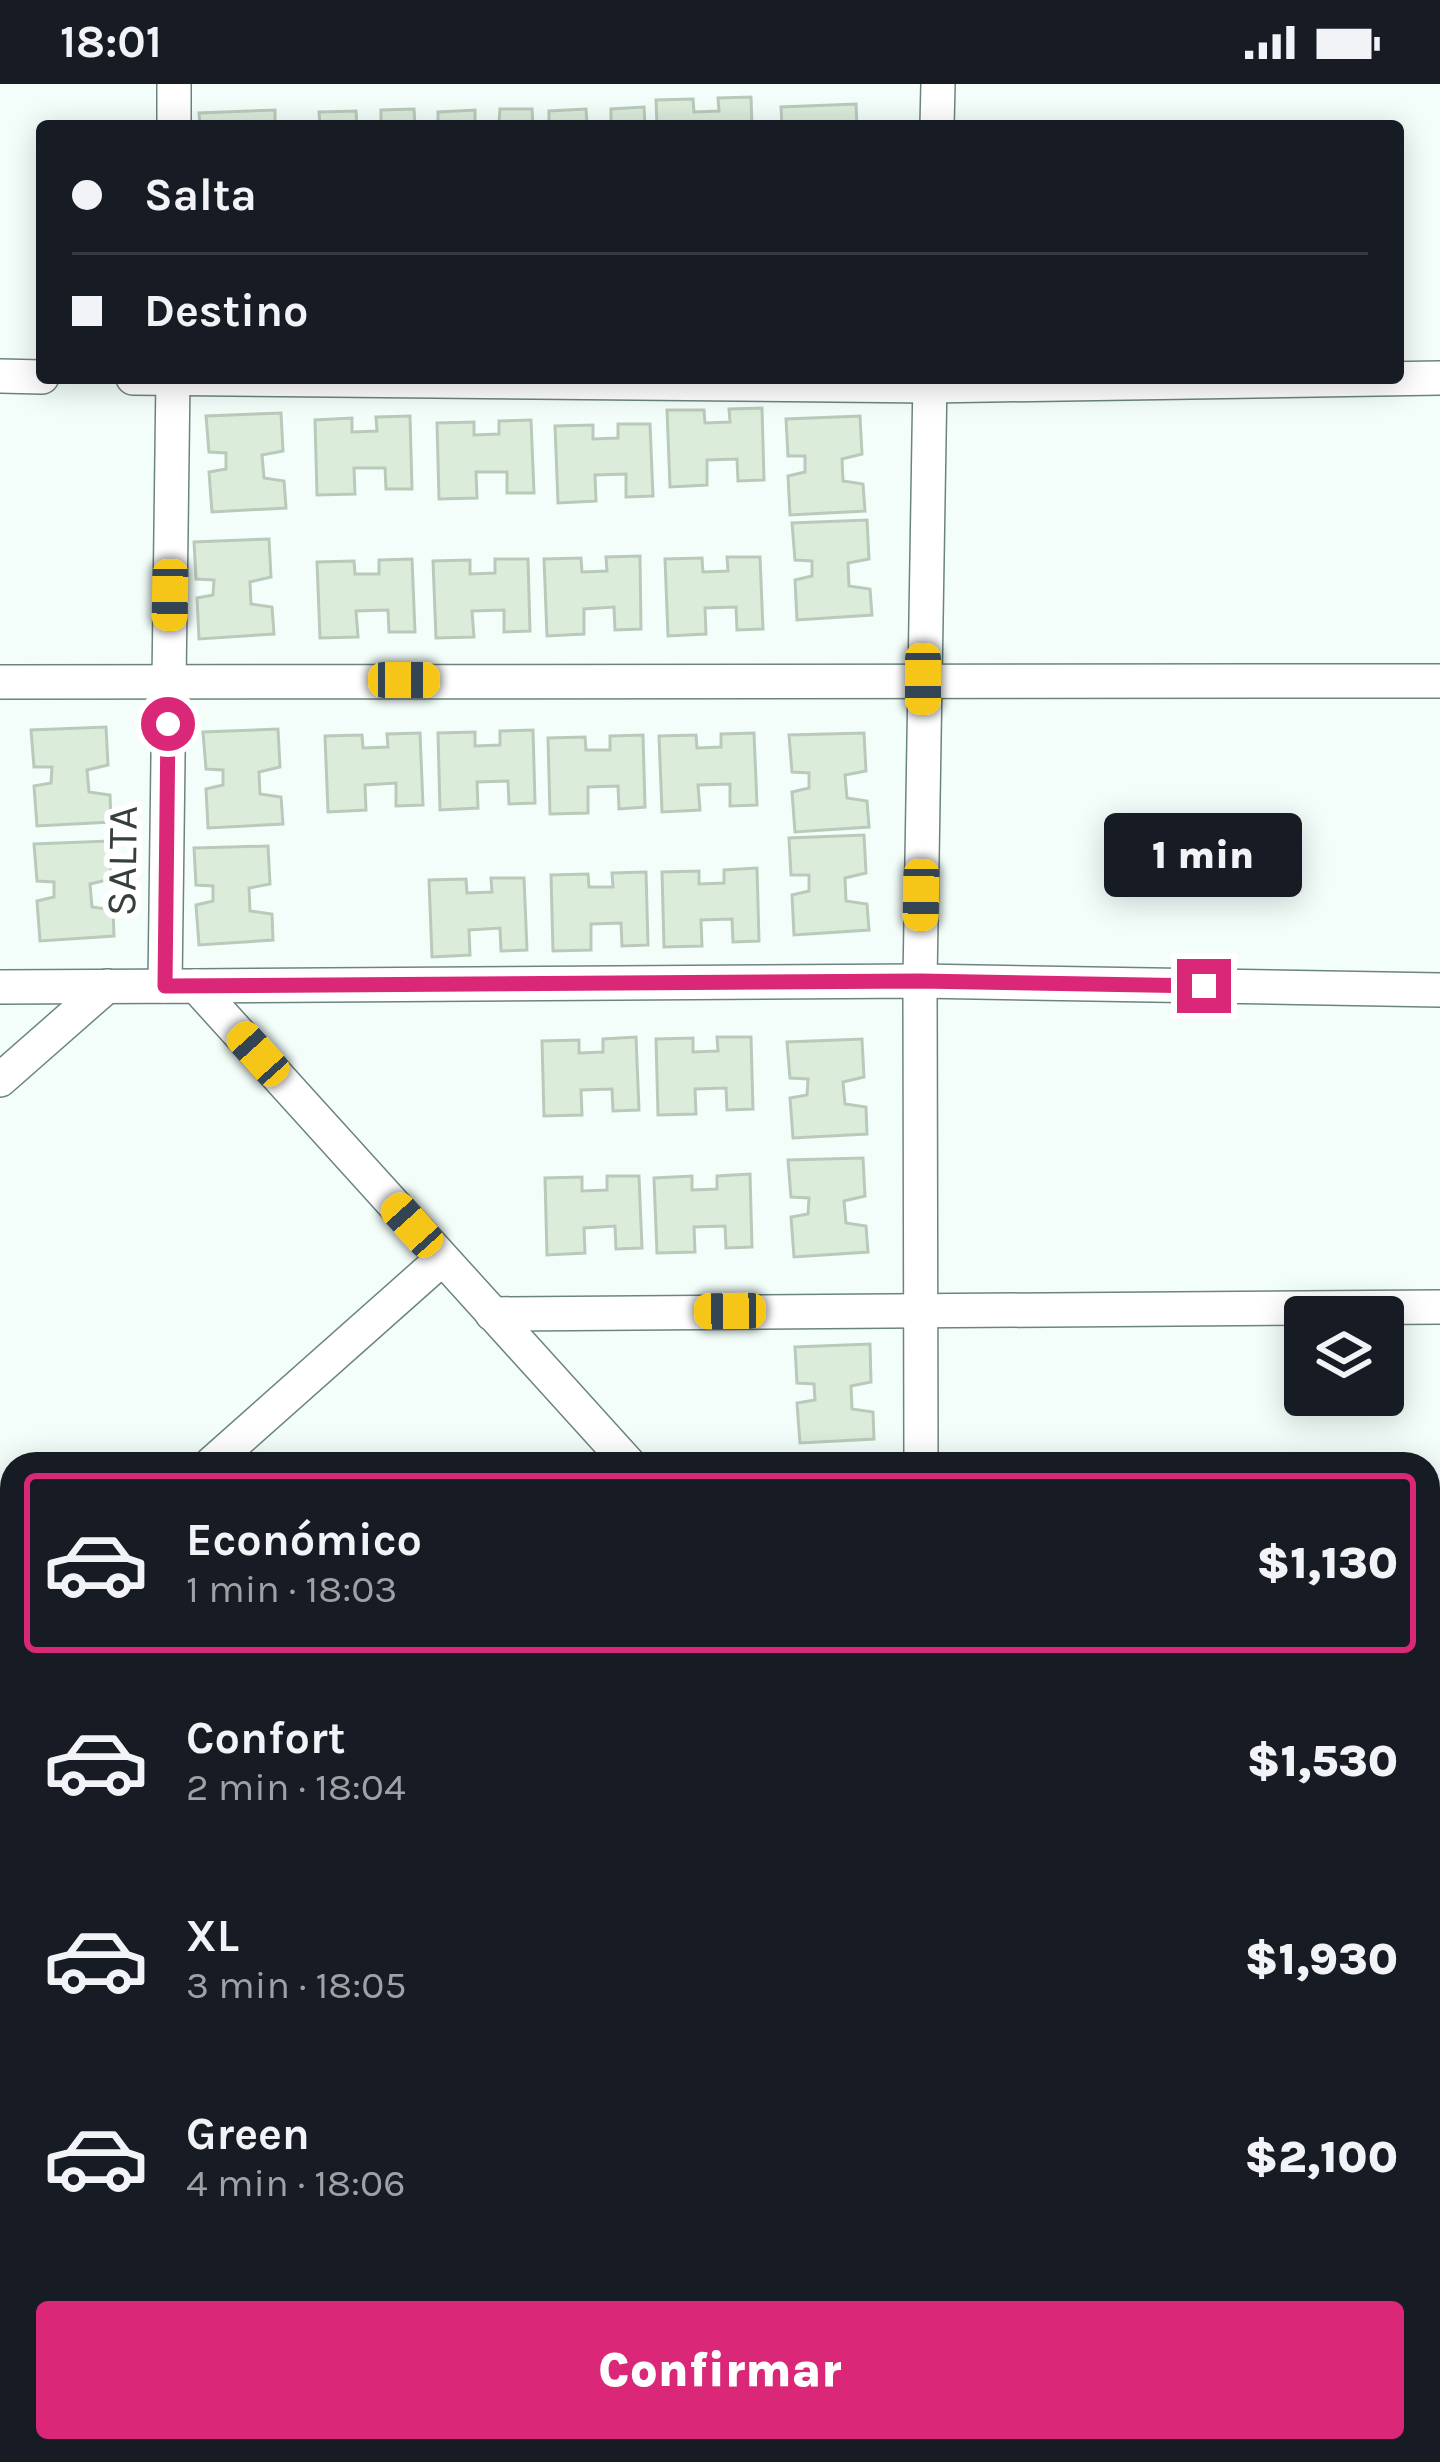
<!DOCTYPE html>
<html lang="es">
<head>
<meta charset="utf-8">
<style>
  :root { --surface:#171b24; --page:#242831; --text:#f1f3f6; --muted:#9ea1a6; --line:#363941; --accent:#db2777 }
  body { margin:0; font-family:Karla,sans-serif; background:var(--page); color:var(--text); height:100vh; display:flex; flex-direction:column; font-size:45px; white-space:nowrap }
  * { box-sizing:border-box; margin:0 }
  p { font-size:39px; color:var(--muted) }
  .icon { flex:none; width:66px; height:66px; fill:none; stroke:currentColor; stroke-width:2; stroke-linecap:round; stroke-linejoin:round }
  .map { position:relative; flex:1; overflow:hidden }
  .panel { position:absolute; left:0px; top:1368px; width:1440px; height:1011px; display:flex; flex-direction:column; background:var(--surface); border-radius:36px 36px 0 0; box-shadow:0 6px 30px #0003 }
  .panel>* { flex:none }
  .hud { position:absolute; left:36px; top:36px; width:1368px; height:264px; border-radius:12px; box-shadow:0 6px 30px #0003; display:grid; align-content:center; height:264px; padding:0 36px; background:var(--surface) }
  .tools { position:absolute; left:1284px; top:1212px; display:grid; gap:24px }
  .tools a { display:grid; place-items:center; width:120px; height:120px; border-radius:12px; background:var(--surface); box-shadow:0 6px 30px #0003; font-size:60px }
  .end { position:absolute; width:54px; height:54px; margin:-27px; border:15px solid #db2777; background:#fff; box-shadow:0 0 0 6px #fff }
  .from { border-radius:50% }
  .bubble { position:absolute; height:84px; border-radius:12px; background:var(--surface); box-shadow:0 6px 30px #0003; font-size:39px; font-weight:800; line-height:84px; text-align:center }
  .car { position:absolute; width:36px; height:72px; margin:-36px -18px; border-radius:15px; box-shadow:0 0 9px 3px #0007; background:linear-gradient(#f5c518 24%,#345 0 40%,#f5c518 0 76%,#345 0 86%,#f5c518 0) }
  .hud b { display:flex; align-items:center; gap:42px; height:114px; font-size:45px }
  .hud b+b { border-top:3px solid var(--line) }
  .hud i { width:30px; height:30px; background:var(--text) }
  ul { padding:21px 0 0; list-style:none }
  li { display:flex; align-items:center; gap:36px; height:180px; margin:0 24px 18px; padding:0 12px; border:6px solid transparent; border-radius:12px }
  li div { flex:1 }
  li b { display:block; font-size:45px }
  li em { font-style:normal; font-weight:800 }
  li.current { border-color:var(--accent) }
  li>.icon { width:108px; height:108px; stroke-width:1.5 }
  .primary-button { display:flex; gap:24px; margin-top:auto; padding:24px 36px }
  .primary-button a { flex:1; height:138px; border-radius:12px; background:var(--accent); color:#fff; font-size:48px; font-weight:800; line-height:138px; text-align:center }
  .status { display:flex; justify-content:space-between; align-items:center; height:84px; padding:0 60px; background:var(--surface); direction:ltr }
  .status svg { height:33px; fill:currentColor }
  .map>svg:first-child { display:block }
  .building { fill:#dbecdb; stroke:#b9caba; stroke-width:3 }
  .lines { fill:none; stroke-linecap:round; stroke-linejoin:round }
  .street-casing { stroke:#6c847f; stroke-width:36 }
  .street { stroke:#fff; stroke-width:33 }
  .route { stroke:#db2777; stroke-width:15 }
  .labels { text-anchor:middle; stroke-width:12; stroke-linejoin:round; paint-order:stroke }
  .street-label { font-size:42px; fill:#35403d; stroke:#fff }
</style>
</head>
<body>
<div class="status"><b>18:01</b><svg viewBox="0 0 49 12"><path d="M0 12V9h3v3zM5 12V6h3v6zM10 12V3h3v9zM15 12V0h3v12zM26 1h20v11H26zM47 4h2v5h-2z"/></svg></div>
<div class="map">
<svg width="1440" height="2378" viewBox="0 0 1440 2378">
  <rect width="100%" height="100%" fill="#f3fefb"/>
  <g class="building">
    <polygon points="751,13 752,42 657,42 656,16 693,15 694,28 719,27 718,14"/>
    <polygon points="856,20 857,42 782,42 781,23"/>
    <polygon points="644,23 645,42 549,42 549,27 586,25 587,39 611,38 611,25"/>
    <polygon points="414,25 415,42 320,42 319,28 356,27 357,41 381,40 381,26"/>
    <polygon points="500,25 532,25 533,42 438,42 438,28 475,26 475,40 499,39"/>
    <polygon points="275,26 275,42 200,42 199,29"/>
    <polygon points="762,324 764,396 738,397 737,375 707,376 707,401 670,403 667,326 704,326 705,339 730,338 729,325"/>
    <polygon points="281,329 283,367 262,371 264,394 284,397 286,424 212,428 209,388 226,385 226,369 209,368 206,332"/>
    <polygon points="410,332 412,405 386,405 385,384 354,384 355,410 317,411 315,336 352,334 352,348 377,347 376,333"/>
    <polygon points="860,332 862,370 842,375 843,397 863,400 865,427 790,431 788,392 805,388 805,372 788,372 786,335"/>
    <polygon points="531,336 534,409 507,409 507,388 476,388 477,414 439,415 437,339 474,338 474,351 499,350 499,337"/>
    <polygon points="618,340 650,340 653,412 626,413 626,390 595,391 596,417 558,419 555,342 593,341 593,355 618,354"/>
    <polygon points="867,436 869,475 848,479 849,502 870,505 872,531 797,536 795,496 812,492 812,477 795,476 792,439"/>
    <polygon points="269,455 271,493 250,498 251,520 272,523 274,550 199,555 197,514 213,511 214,496 196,495 194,458"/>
    <polygon points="640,472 641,545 615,546 614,523 584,525 584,550 547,552 544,475 581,474 582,488 607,487 606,473"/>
    <polygon points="727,473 760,473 763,545 737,546 736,523 705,524 706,550 668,552 665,475 702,474 703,488 728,487"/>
    <polygon points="412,475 415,548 389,548 388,526 356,527 358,553 320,554 317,478 354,477 355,490 379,490 379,476"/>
    <polygon points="495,475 528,475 530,547 504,548 504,526 472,527 474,553 436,554 433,477 470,476 470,490 495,489"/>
    <polygon points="106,643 108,681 87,686 89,708 110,711 111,738 37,742 34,702 51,699 52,683 34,683 31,646"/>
    <polygon points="278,645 280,683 259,688 260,710 281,713 283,740 208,744 206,705 223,701 223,686 206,685 203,648"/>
    <polygon points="533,646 535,719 509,720 508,697 477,698 478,724 440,726 438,649 475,648 475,662 500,661 500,647"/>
    <polygon points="420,649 423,721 396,722 396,699 365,701 366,726 328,728 325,652 362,651 363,664 388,663 387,650"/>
    <polygon points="754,649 757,721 730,722 730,700 698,701 700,726 662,728 659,652 696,651 697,664 721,663 721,650"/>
    <polygon points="864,649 866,687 845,691 847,714 867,717 869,743 795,748 792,708 809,704 809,689 792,688 789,651"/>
    <polygon points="643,651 645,723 619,725 618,702 588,703 588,729 550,730 548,654 585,653 586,666 610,666 610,652"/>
    <polygon points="864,751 866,789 845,794 846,817 867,820 869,846 794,851 792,811 809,807 809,791 791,791 789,754"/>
    <polygon points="109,757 111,795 90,800 92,823 113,826 114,852 40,857 37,817 54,813 54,798 37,797 34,760"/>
    <polygon points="268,762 270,800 249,804 250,827 272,830 273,856 199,861 196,821 213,817 213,802 196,801 194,764"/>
    <polygon points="757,784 759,857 733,858 732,835 701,836 702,862 664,863 662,788 699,787 699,800 724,799 724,786"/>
    <polygon points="646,788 648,861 622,862 621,839 591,840 591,866 553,867 551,791 588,790 589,803 613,803 612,789"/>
    <polygon points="491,794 524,794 527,866 501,867 500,844 469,846 470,871 432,873 429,796 466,795 467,809 492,808"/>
    <polygon points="636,953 639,1026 613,1027 612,1005 581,1006 582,1031 544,1032 542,957 579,956 579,969 603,968 603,955"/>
    <polygon points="717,953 751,953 753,1025 727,1026 726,1004 695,1005 696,1030 658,1031 656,955 693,954 693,968 718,967"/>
    <polygon points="862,955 864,993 843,998 845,1020 866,1023 867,1050 793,1054 790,1014 807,1011 808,995 790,994 787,958"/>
    <polygon points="863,1074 865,1112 844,1117 846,1139 866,1142 868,1168 794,1173 791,1133 808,1130 809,1114 791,1113 788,1076"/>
    <polygon points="750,1090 752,1163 726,1164 725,1142 694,1143 695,1168 657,1169 654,1094 692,1092 692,1106 717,1105 717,1092"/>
    <polygon points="607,1092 639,1092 642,1164 616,1165 615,1142 584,1144 585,1169 547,1171 545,1094 582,1093 582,1107 607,1106"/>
    <polygon points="870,1260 871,1298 851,1302 852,1325 873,1328 874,1355 800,1359 797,1319 815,1316 814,1300 797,1299 795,1263"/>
  </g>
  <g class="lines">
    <defs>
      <g id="street">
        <polyline points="174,42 174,0"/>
        <polyline points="937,42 938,0"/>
        <polyline points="0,292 42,293"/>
        <polyline points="133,294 930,302 1440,294"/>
        <polyline points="0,598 1440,597"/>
        <polyline points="165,902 173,294"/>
        <polyline points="196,902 920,897 1440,906"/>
        <polyline points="0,903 196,902 629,1380"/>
        <polyline points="0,996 107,902"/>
        <polyline points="492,1230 1440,1223"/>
        <polyline points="211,1380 442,1175"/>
        <polyline points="921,1380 920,897 930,294"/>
        <polyline points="0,1552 12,1565"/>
        <polyline points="1428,1820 1440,1820"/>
        <polyline points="0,2133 12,2122"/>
        <polyline points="1428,2281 1440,2295"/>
        <polyline points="713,2367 723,2378"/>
        <polyline points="334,2378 346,2367"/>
        <polyline points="953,2378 966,2367"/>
      </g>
    </defs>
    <use href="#street" class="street-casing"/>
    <use href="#street" class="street"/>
  </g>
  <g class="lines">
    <polyline class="route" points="168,640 165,902 920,897 1204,902"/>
  </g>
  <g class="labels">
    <g class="street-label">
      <text transform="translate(121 777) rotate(-89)" y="15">SALTA</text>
    </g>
  </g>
</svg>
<div class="tools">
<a><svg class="icon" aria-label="layers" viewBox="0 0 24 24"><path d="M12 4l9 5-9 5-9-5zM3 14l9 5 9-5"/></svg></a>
</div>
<i class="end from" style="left:168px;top:640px"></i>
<i class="end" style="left:1204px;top:902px"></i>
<div class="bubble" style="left:1104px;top:729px;width:198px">1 min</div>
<i class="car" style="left:170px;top:511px;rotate:181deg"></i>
<i class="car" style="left:923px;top:595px;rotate:180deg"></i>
<i class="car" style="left:404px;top:596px;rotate:90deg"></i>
<i class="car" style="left:921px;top:811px;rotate:181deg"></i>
<i class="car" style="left:258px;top:970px;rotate:318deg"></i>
<i class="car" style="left:412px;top:1141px;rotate:318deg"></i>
<i class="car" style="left:730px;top:1227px;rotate:269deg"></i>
<div class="hud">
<b><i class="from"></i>Salta</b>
<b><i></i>Destino</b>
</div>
<section class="panel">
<ul>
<li class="current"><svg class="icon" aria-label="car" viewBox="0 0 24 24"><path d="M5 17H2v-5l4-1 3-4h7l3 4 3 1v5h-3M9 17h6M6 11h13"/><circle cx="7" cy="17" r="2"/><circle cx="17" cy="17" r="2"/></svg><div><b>Económico</b><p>1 min · 18:03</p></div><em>$1,130</em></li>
<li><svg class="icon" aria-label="car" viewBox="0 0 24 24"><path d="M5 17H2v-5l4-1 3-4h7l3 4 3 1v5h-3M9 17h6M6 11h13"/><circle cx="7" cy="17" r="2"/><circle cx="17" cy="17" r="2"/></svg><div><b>Confort</b><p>2 min · 18:04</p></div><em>$1,530</em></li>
<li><svg class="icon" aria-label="car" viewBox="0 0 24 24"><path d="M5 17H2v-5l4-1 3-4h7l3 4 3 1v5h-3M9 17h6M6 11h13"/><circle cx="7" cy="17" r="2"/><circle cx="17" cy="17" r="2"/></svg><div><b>XL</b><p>3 min · 18:05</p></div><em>$1,930</em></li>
<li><svg class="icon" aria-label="car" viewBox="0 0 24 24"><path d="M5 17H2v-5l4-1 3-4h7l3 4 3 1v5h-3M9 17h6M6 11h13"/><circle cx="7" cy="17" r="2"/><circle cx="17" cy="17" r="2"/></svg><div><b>Green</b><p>4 min · 18:06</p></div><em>$2,100</em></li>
</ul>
<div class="primary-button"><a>Confirmar</a></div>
</section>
</div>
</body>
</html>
